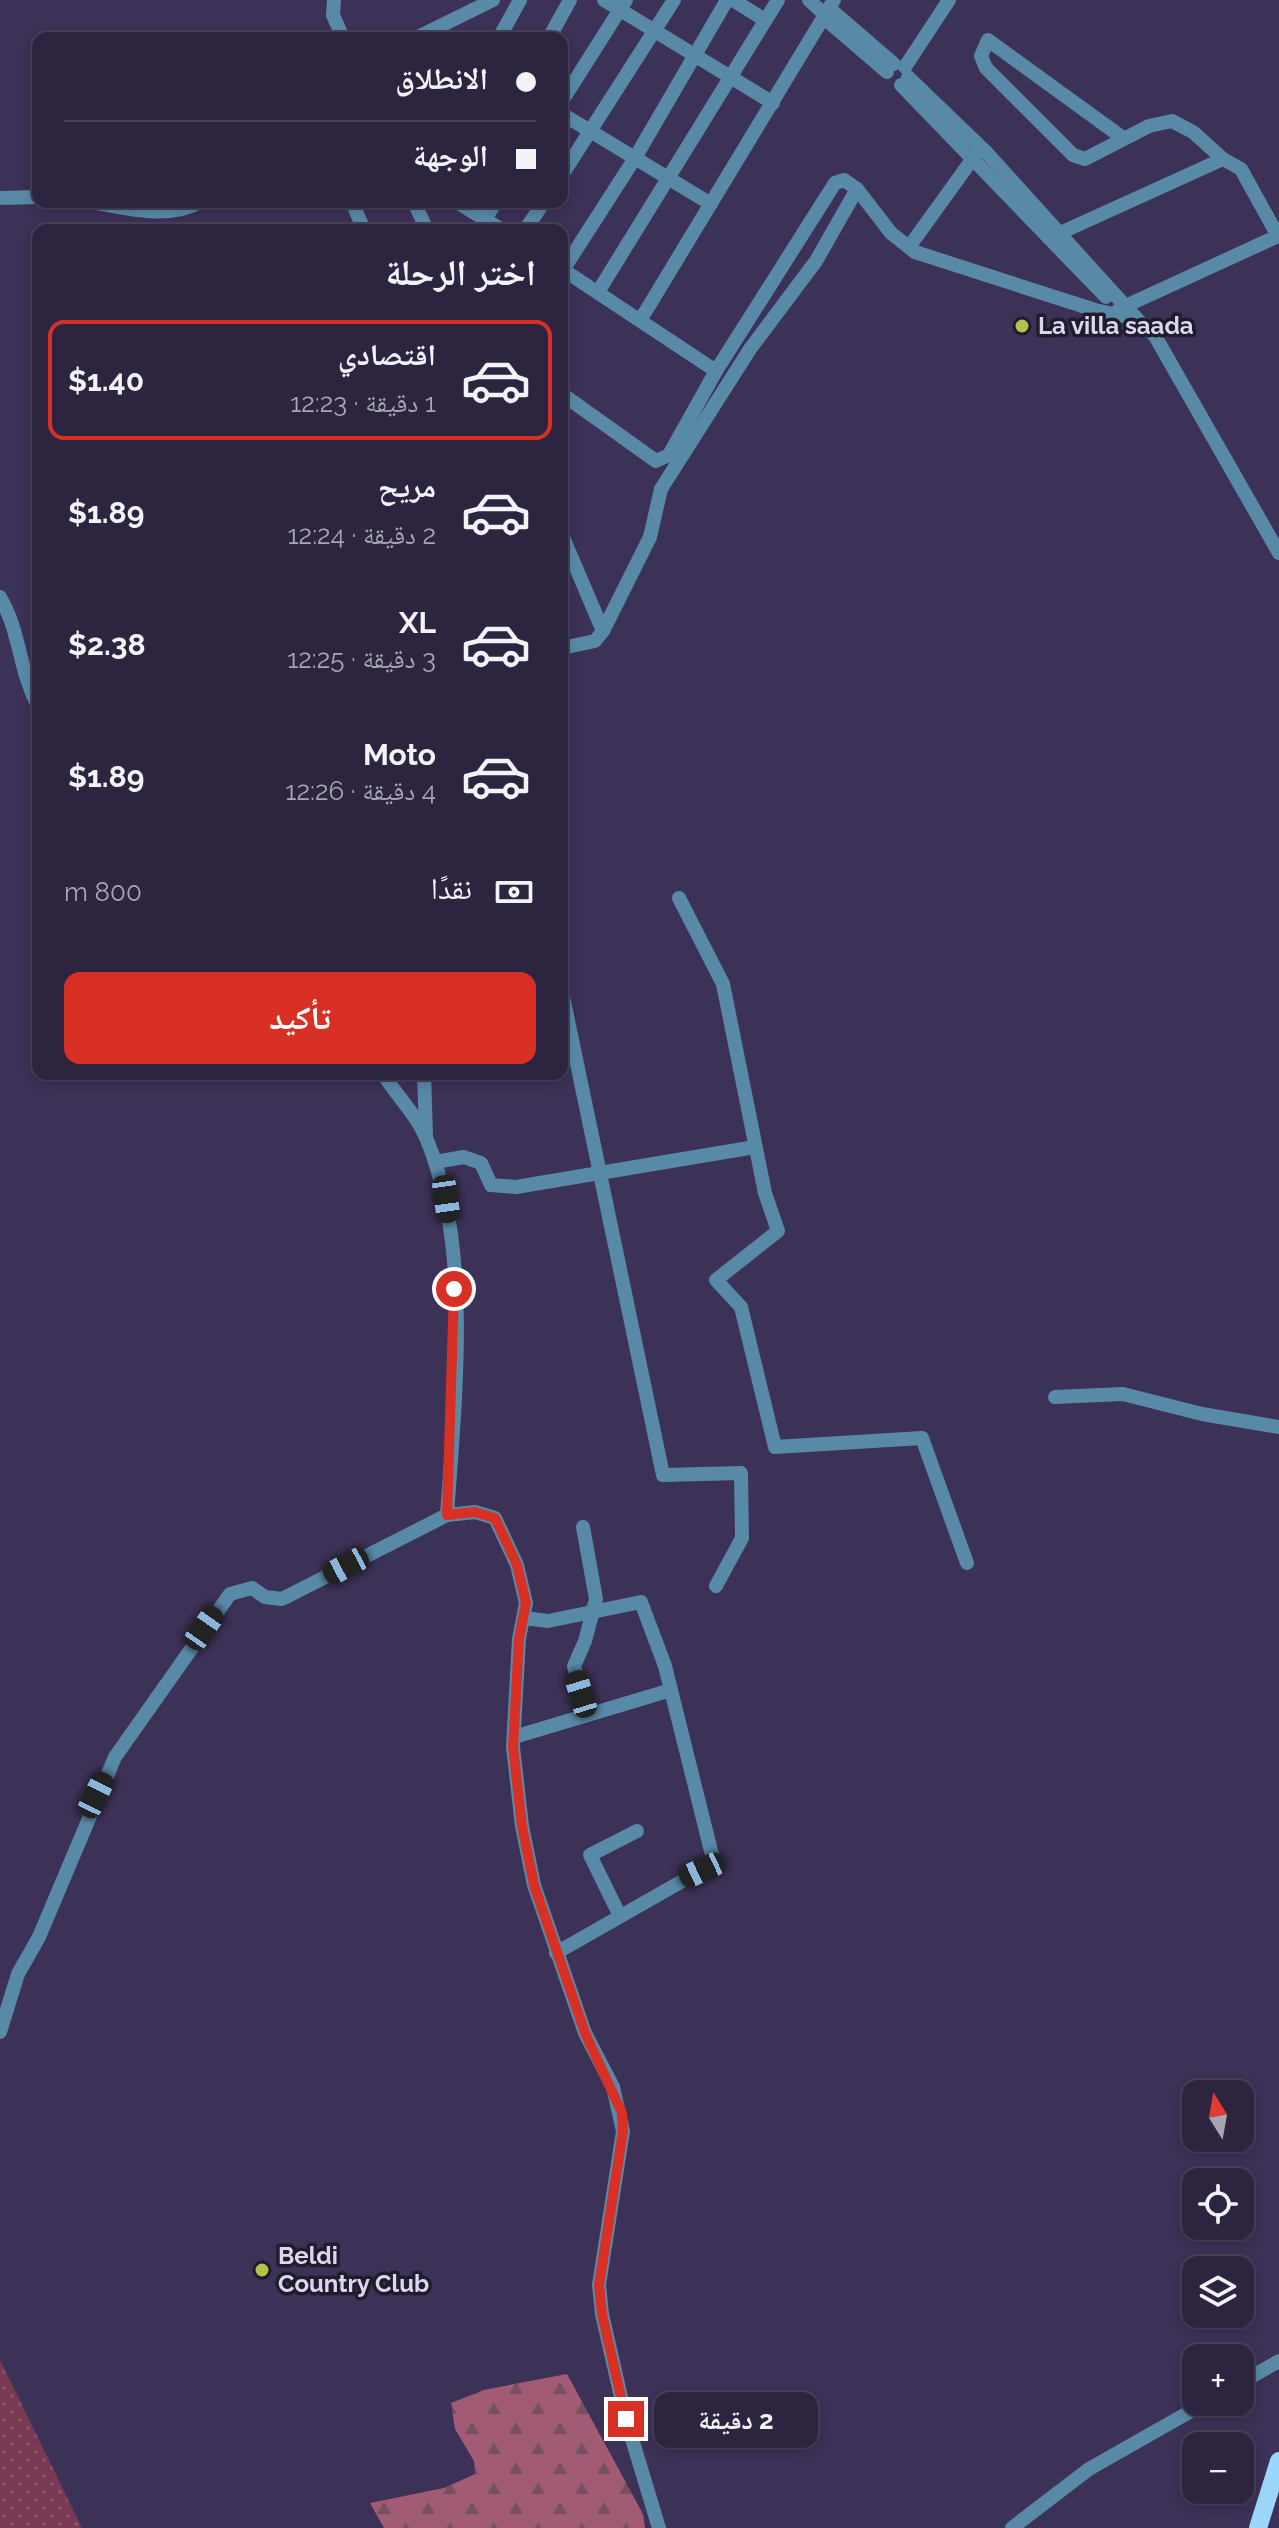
<!DOCTYPE html>
<html lang="ar">
<head>
<meta charset="utf-8">
<style>
  :root { --surface:#2d2540; --page:#352d47; --text:#f1f3f6; --muted:#a7a5b1; --line:#484259; --accent:#d93025 }
  body { margin:0; font-family:Raleway,"Noto Naskh Arabic",sans-serif; background:var(--page); color:var(--text); direction:rtl; height:100vh; display:flex; flex-direction:column; font-size:30px; white-space:nowrap }
  * { box-sizing:border-box; margin:0 }
  p { font-size:26px; color:var(--muted) }
  .icon { flex:none; width:44px; height:44px; fill:none; stroke:currentColor; stroke-width:2; stroke-linecap:round; stroke-linejoin:round }
  .map { position:relative; flex:1; overflow:hidden; direction:ltr }
  .details { position:absolute; left:32px; top:224px; width:536px; height:856px; display:flex; flex-direction:column; background:var(--surface); border-radius:16px; box-shadow:0 4px 12px #0003,0 0 0 2px var(--line); direction:rtl }
  .details>* { flex:none }
  .guide { position:absolute; left:32px; top:32px; width:536px; height:176px; border-radius:16px; box-shadow:0 4px 12px #0003,0 0 0 2px var(--line); direction:rtl; display:grid; align-content:center; height:176px; padding:0 32px; background:var(--surface) }
  .needle { width:52px; rotate:349deg }
  .buttons { position:absolute; left:1182px; top:2080px; display:grid; gap:16px }
  .buttons a { display:grid; place-items:center; width:72px; height:72px; border-radius:16px; background:var(--surface); box-shadow:0 4px 12px #0003,0 0 0 2px var(--line); font-size:40px }
  .end { position:absolute; width:36px; height:36px; margin:-18px; border:10px solid #d93025; background:#fff; box-shadow:0 0 0 4px #fff }
  .from { border-radius:50% }
  .bubble { position:absolute; height:56px; border-radius:16px; background:var(--surface); box-shadow:0 4px 12px #0003,0 0 0 2px var(--line); font-size:26px; font-weight:700; line-height:56px; text-align:center; direction:rtl }
  .car { position:absolute; width:24px; height:48px; margin:-24px -12px; border-radius:10px; box-shadow:0 0 6px 2px #0007; background:linear-gradient(#222 24%,#8ab4d8 0 40%,#222 0 76%,#8ab4d8 0 86%,#222 0) }
  .guide b { display:flex; align-items:center; gap:28px; height:76px; font-size:30px }
  .guide b+b { border-top:2px solid var(--line) }
  .guide i { width:20px; height:20px; background:var(--text) }
  ul { padding:0; list-style:none }
  li { display:flex; align-items:center; gap:24px; height:120px; margin:0 16px 12px; padding:0 16px; border:4px solid transparent; border-radius:16px }
  li div { flex:1 }
  li b { display:block; font-size:30px }
  li em { font-style:normal; font-weight:700 }
  li.current { border-color:var(--accent) }
  li>.icon { width:72px; height:72px; stroke-width:1.5 }
  h2 { padding:0 32px; font-size:36px; line-height:96px }
  .pay { display:flex; align-items:center; gap:20px; height:88px; padding:0 32px; font-size:30px }
  .pay p { margin-inline-start:auto }
  .primary-button { display:flex; gap:16px; margin-top:auto; padding:16px 32px }
  .primary-button a { flex:1; height:92px; border-radius:16px; background:var(--accent); color:#fff; font-size:32px; font-weight:700; line-height:92px; text-align:center }
  .map>svg:first-child { display:block }
  .green { fill:url(#green-dots) }
  .forest { fill:url(#forest-firs) }
  .lines { fill:none; stroke-linecap:round; stroke-linejoin:round }
  .minor { stroke:#588aa8; stroke-width:14 }
  .major { stroke:#9bd6fb; stroke-width:18 }
  .route { stroke:#d93025; stroke-width:10 }
  .poi-dot { fill:#b2c34c; stroke:#211c2d; stroke-width:3 }
  .labels { text-anchor:middle; stroke-width:7; stroke-linejoin:round; paint-order:stroke }
  .poi-label { font-size:24px; font-weight:bold; fill:#dcd7ee; stroke:#211c2d; text-anchor:start }
</style>
</head>
<body>
<div class="map">
<svg width="1279" height="2528" viewBox="0 0 1279 2528">
  <defs>
    <pattern id="green-dots" width="8" height="8" patternUnits="userSpaceOnUse" patternTransform="scale(2)"><rect width="8" height="8" fill="#7b3a54"/><path d="M2 2h.1M6 6h.1" fill="none" stroke="#8d566d" stroke-width="1.8" stroke-linecap="round"/></pattern>
    <pattern id="forest-firs" width="22" height="20" patternUnits="userSpaceOnUse" patternTransform="scale(2)"><rect width="22" height="20" fill="#a15b75"/><path d="M5 1l3.5 6h-7zM16 11l3.5 6h-7z" fill="#764f60"/></pattern>
  </defs>
  <rect width="100%" height="100%" fill="#3c3156"/>
  <polygon class="green" points="0,2360 82,2528 0,2528"/>
  <polygon class="forest" points="567,2374 643,2514 645,2528 384,2528 370,2503 444,2488 475,2474 474,2461 455,2429 451,2403 484,2390"/>
  <g class="lines">
    <g class="minor">
      <polyline points="334,0 333,15 343,38"/>
      <polyline points="604,0 773,103"/>
      <polyline points="733,0 765,20"/>
      <polyline points="809,0 825,15"/>
      <polyline points="829,8 894,64"/>
      <polyline points="824,18 887,72"/>
      <polyline points="416,38 493,0"/>
      <polyline points="499,38 520,0"/>
      <polyline points="549,38 570,0"/>
      <polyline points="905,67 949,0"/>
      <polyline points="908,77 986,152 1137,319"/>
      <polyline points="901,85 1106,297"/>
      <polyline points="562,101 626,0"/>
      <polyline points="562,114 711,204"/>
      <polyline points="562,175 674,0"/>
      <polyline points="0,198 38,197"/>
      <path d="M91 202C127 208 166 220 200 202"/>
      <polyline points="352,202 364,230"/>
      <polyline points="414,202 427,230"/>
      <polyline points="457,202 502,230"/>
      <polyline points="484,220 496,202"/>
      <polyline points="525,230 544,202"/>
      <polyline points="1049,238 1223,159 1193,132 1172,121 1149,126 1085,159 1073,155 986,68 981,56 988,40 1123,138"/>
      <polyline points="909,247 979,150"/>
      <polyline points="562,269 716,371"/>
      <polyline points="563,270 635,158 727,0"/>
      <polyline points="598,292 778,0"/>
      <polyline points="1119,309 1278,236 1241,169 1223,159"/>
      <polyline points="641,319 834,0"/>
      <polyline points="562,394 656,461 669,455 716,371 835,183 844,180 857,189"/>
      <polyline points="562,535 603,631 595,641 562,648"/>
      <path d="M0 597C21 634 18 667 38 706"/>
      <polyline points="603,631 650,537 661,489 750,349 816,261 857,189 891,233 915,252 1095,310 1137,319 1155,336 1279,553"/>
      <polyline points="679,898 723,984 765,1193 778,1231 716,1280 741,1307 775,1447 922,1438 967,1563"/>
      <polyline points="562,992 663,1475 741,1473 742,1538 716,1586"/>
      <path d="M383 1074C397 1096 417 1115 427 1140 472 1249 455 1399 447 1515"/>
      <polyline points="424,1074 426,1134"/>
      <polyline points="435,1162 464,1157 481,1163 491,1185 516,1187 755,1147"/>
      <polyline points="1055,1397 1123,1394 1202,1414 1279,1427"/>
      <polyline points="583,1527 596,1599 585,1641 574,1666 586,1714"/>
      <polyline points="524,1618 548,1621 641,1602 665,1666 714,1863 556,1953"/>
      <polyline points="514,1737 671,1690"/>
      <polyline points="620,1916 590,1855 637,1831"/>
      <polyline points="0,2032 18,1974 39,1937 115,1757 230,1594 252,1588 265,1597 282,1599 447,1515 475,1512 495,1518 517,1565 526,1603 519,1639 513,1747 522,1826 534,1885 585,2033 613,2087 623,2131 599,2285 602,2314 626,2419 659,2528"/>
      <polyline points="1240,2383 1279,2361"/>
      <polyline points="1012,2528 1089,2469 1207,2402"/>
    </g>
    <polyline class="major" points="1258,2528 1279,2461"/>
  </g>
  <g class="lines">
    <polyline class="route" points="454,1289 447,1515 475,1512 495,1518 517,1565 526,1603 519,1639 513,1747 522,1826 534,1885 585,2033 622,2113 623,2131 599,2285 602,2314 626,2419"/>
  </g>
  <g class="poi-dot">
    <circle cx="1022" cy="326" r="8"/>
    <circle cx="262" cy="2270" r="8"/>
  </g>
  <g class="labels">
    <g class="poi-label">
      <text x="1038" y="334">La villa saada</text>
      <text x="278" y="2264">Beldi<tspan x="278" dy="28">Country Club</tspan></text>
    </g>
  </g>
</svg>
<div class="buttons">
<a><svg class="needle" viewBox="-14 -14 28 28"><path d="M0-13l5 13h-10z" fill="#e53935"/><path d="M0 13l5-13h-10z" fill="#a7a5b1"/></svg></a>
<a><svg class="icon" aria-label="locate" viewBox="0 0 24 24"><circle cx="12" cy="12" r="6"/><path d="M12 2v4M12 18v4M2 12h4M18 12h4"/></svg></a>
<a><svg class="icon" aria-label="layers" viewBox="0 0 24 24"><path d="M12 4l9 5-9 5-9-5zM3 14l9 5 9-5"/></svg></a>
<a>+</a>
<a>−</a>
</div>
<i class="end from" style="left:454px;top:1289px"></i>
<i class="end" style="left:626px;top:2419px"></i>
<div class="bubble" style="left:654px;top:2392px;width:164px">2 دقيقة</div>
<i class="car" style="left:446px;top:1199px;rotate:172deg"></i>
<i class="car" style="left:346px;top:1566px;rotate:242deg"></i>
<i class="car" style="left:204px;top:1628px;rotate:35deg"></i>
<i class="car" style="left:581px;top:1694px;rotate:343deg"></i>
<i class="car" style="left:96px;top:1795px;rotate:26deg"></i>
<i class="car" style="left:702px;top:1870px;rotate:245deg"></i>
<div class="guide">
<b><i class="from"></i>الانطلاق</b>
<b><i></i>الوجهة</b>
</div>
<section class="details">
<h2>اختر الرحلة</h2>
<ul>
<li class="current"><svg class="icon" aria-label="car" viewBox="0 0 24 24"><path d="M5 17H2v-5l4-1 3-4h7l3 4 3 1v5h-3M9 17h6M6 11h13"/><circle cx="7" cy="17" r="2"/><circle cx="17" cy="17" r="2"/></svg><div><b>اقتصادي</b><p>1 دقيقة · 12:23</p></div><em>$1.40</em></li>
<li><svg class="icon" aria-label="car" viewBox="0 0 24 24"><path d="M5 17H2v-5l4-1 3-4h7l3 4 3 1v5h-3M9 17h6M6 11h13"/><circle cx="7" cy="17" r="2"/><circle cx="17" cy="17" r="2"/></svg><div><b>مريح</b><p>2 دقيقة · 12:24</p></div><em>$1.89</em></li>
<li><svg class="icon" aria-label="car" viewBox="0 0 24 24"><path d="M5 17H2v-5l4-1 3-4h7l3 4 3 1v5h-3M9 17h6M6 11h13"/><circle cx="7" cy="17" r="2"/><circle cx="17" cy="17" r="2"/></svg><div><b>XL</b><p>3 دقيقة · 12:25</p></div><em>$2.38</em></li>
<li><svg class="icon" aria-label="car" viewBox="0 0 24 24"><path d="M5 17H2v-5l4-1 3-4h7l3 4 3 1v5h-3M9 17h6M6 11h13"/><circle cx="7" cy="17" r="2"/><circle cx="17" cy="17" r="2"/></svg><div><b>Moto</b><p>4 دقيقة · 12:26</p></div><em>$1.89</em></li>
</ul>
<div class="pay"><svg class="icon" aria-label="cash" viewBox="0 0 24 24"><path d="M3 7h18v10H3z"/><circle cx="12" cy="12" r="2"/></svg>نقدًا<p>800 m</p></div>
<div class="primary-button"><a>تأكيد</a></div>
</section>
</div>
</body>
</html>
